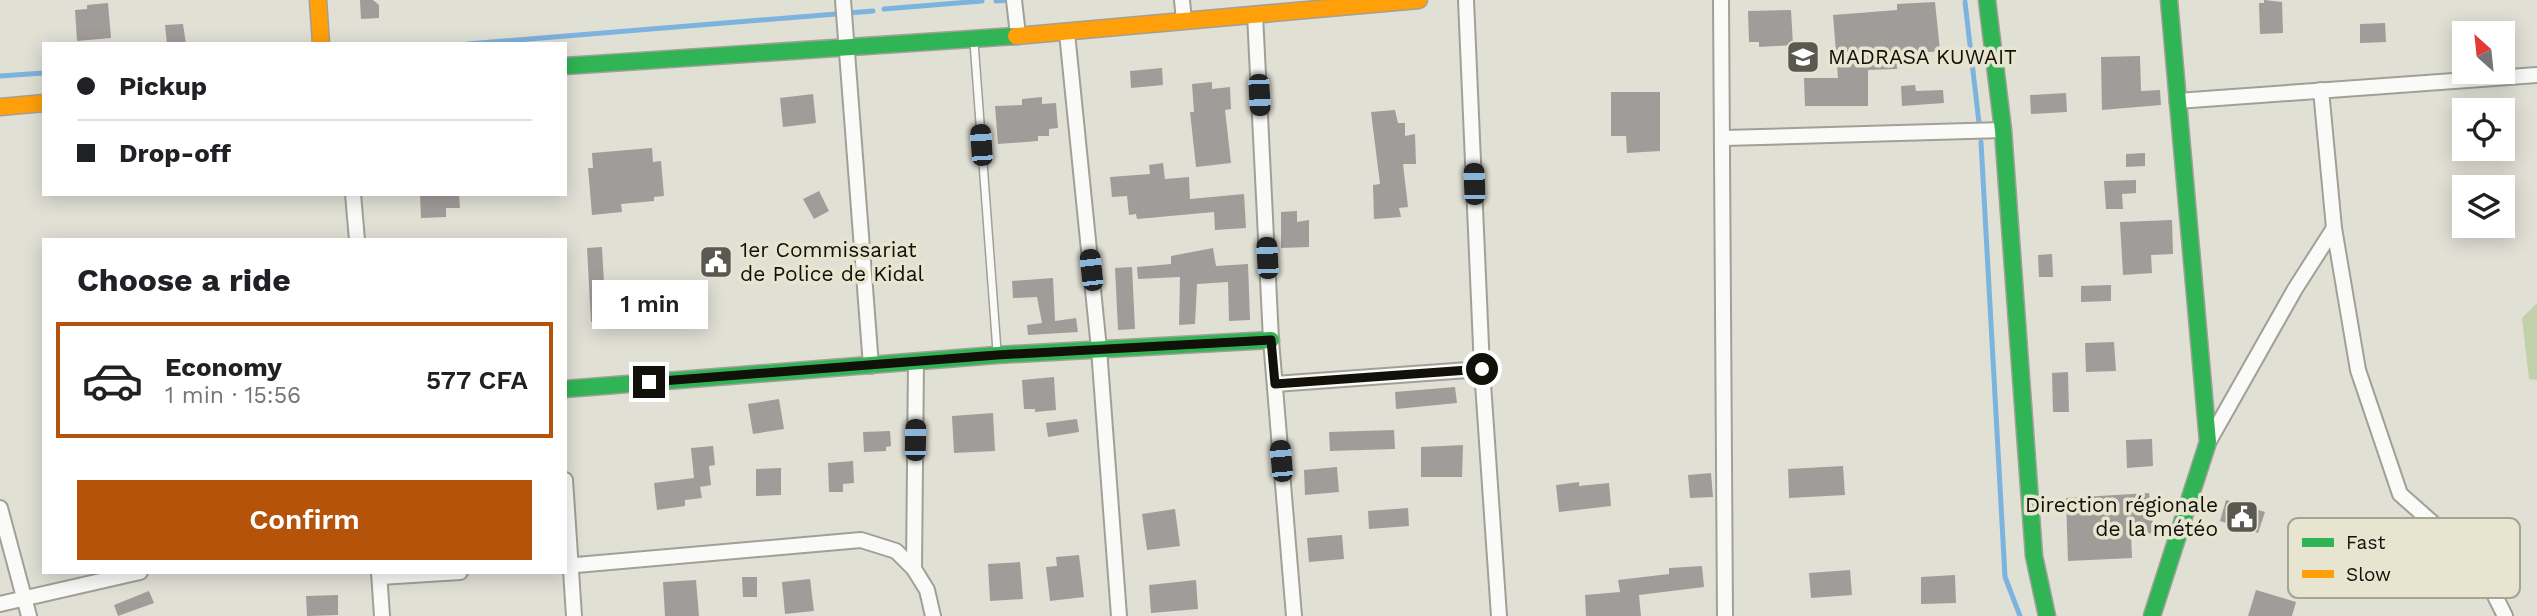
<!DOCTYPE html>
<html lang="en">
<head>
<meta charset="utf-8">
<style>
  :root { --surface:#fff; --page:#f2f2f2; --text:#202124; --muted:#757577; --line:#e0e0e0; --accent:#b45309 }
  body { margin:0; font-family:"Work Sans",sans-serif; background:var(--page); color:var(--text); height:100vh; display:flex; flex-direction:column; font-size:26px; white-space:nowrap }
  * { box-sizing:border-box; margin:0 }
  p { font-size:23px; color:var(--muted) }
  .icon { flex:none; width:38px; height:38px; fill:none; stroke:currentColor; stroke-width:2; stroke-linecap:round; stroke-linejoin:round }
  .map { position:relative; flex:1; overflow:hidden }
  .details { position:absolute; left:42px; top:238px; width:525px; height:336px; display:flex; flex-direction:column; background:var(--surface); border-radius:0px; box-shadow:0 4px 18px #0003 }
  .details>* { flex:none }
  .banner { position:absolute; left:42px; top:42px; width:525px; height:154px; border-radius:0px; box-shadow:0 4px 18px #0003; display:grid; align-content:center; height:154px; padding:0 35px; background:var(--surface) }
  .needle { width:46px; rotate:333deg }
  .buttons { position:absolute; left:2452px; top:21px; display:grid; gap:14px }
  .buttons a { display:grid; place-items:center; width:63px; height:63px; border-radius:0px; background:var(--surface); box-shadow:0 4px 18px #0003; font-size:35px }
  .end { position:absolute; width:32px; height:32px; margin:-16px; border:9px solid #111009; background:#fff; box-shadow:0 0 0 4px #fff }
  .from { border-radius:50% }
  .bubble { position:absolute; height:49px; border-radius:0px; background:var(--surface); box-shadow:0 4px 18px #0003; font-size:23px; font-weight:600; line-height:49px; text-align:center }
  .car { position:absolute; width:21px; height:42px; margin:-21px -10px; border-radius:9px; box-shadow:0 0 5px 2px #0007; background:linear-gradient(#222 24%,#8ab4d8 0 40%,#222 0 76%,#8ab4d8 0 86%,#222 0) }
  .banner b { display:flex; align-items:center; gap:24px; height:66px; font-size:26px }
  .banner b+b { border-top:2px solid var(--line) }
  .banner i { width:18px; height:18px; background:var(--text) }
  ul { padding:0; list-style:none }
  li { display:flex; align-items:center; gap:21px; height:116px; margin:0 14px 10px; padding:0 21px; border:4px solid transparent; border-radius:0px }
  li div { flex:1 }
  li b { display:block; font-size:26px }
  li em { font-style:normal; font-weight:600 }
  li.selected { border-color:var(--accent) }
  li>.icon { width:63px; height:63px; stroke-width:1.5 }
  h2 { padding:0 35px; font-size:32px; line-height:84px }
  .cta { display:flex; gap:14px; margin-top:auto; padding:14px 35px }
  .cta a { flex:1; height:80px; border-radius:0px; background:var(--accent); color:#fff; font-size:28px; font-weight:600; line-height:80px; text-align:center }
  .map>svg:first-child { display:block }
  .green { fill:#c1d1ab }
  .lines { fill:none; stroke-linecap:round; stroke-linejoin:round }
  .stream { stroke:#7db3df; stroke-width:5 }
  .building { fill:#9f9c9a }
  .lane-casing { stroke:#a1a097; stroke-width:10 }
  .street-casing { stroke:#a1a097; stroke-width:18 }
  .fast-casing { stroke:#a1a097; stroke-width:19 }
  .slow-casing { stroke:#a1a097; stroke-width:19 }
  .lane { stroke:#fafaf9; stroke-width:7 }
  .street { stroke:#fafaf9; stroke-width:14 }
  .fast { stroke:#30b455; stroke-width:16 }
  .slow { stroke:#ff9f0a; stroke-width:16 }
  .route { stroke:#111009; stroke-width:9 }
  .labels { text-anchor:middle; stroke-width:7; stroke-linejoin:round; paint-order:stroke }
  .poi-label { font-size:21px; fill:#111009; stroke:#e7e4cf; text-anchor:start }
  .key { fill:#e7e4cf; stroke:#a7a494; stroke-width:2 }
  .key-label { font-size:19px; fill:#111009 }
</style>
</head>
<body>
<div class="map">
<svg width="2537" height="616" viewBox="0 0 2537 616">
  <rect width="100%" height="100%" fill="#e1e0d5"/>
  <polygon class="green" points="2537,303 2537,380 2529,379 2522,318"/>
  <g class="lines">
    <g class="stream">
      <polyline points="996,1 1013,0"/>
      <polyline points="1965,2 1979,123"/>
      <polyline points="884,9 982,1"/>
      <polyline points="467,44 873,11"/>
      <polyline points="0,76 44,73"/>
      <polyline points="1981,142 2005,577 2020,616"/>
    </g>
  </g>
  <g class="building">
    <polygon points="360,0 373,0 379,5 379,18 361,19"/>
    <polygon points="2264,0 2282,2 2283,33 2260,34 2259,3 2264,3"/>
    <polygon points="1935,2 1940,51 1896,55 1897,69 1868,70 1868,106 1805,106 1804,78 1838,78 1833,15 1897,10 1897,4"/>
    <polygon points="108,3 111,38 77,41 75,10 87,9 87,5"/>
    <polygon points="1791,10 1793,45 1759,47 1759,42 1749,42 1748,11"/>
    <polygon points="2385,23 2386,42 2360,43 2360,24"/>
    <polygon points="183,24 186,44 167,44 165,25"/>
    <polygon points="2140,56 2141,91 2160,90 2161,105 2102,110 2101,57"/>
    <polygon points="1162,68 1163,85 1131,88 1130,71"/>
    <polygon points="1212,82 1212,89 1230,87 1231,109 1225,110 1231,163 1196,167 1190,112 1194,112 1192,84"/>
    <polygon points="1915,85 1916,91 1943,90 1944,103 1902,106 1901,86"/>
    <polygon points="1611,92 1660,92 1660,151 1627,153 1626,136 1611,136"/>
    <polygon points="2066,93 2067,112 2031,114 2030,95"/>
    <polygon points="813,94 816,123 783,127 780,98"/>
    <polygon points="1042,97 1042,104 1056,103 1058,128 1049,129 1049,136 1038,136 1038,141 998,144 995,106 1022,105 1022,99"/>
    <polygon points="1395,110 1398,123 1405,123 1405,136 1415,134 1416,164 1403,164 1408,207 1399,208 1401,217 1374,219 1373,185 1380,184 1371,112"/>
    <polygon points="652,148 653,162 661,161 664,196 654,197 654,201 621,204 622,212 592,215 588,168 593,168 592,153"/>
    <polygon points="2145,153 2145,166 2126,167 2126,154"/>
    <polygon points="1163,163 1165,179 1189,177 1190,199 1244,194 1246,228 1215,230 1214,212 1137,219 1136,214 1129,215 1127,196 1112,197 1110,177 1150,174 1149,165"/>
    <polygon points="2136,180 2136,193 2122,194 2123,209 2106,209 2104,181"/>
    <polygon points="819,191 829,211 814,219 803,199"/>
    <polygon points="420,194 459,194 460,208 446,208 446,217 421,218"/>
    <polygon points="1297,211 1297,222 1309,220 1309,247 1281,248 1281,212"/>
    <polygon points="2172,220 2173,254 2151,255 2152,273 2123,275 2120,222"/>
    <polygon points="602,247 606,321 591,322 587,248"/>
    <polygon points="1213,248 1216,266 1248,264 1250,320 1229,321 1228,282 1197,284 1195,324 1179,325 1180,277 1138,279 1137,267 1171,264 1171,256"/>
    <polygon points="2052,254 2053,277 2039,277 2038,255"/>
    <polygon points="1132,267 1135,329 1118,330 1115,268"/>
    <polygon points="1053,278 1055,321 1076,318 1078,332 1028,335 1027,325 1042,323 1037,297 1013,298 1012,281"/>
    <polygon points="2111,285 2111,301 2081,302 2081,286"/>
    <polygon points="2114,342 2116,371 2086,372 2085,343"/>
    <polygon points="2068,372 2069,412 2053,412 2052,373"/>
    <polygon points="1054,377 1056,410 1035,412 1035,409 1024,409 1022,380"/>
    <polygon points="1455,387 1457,403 1396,409 1395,392"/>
    <polygon points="779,399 784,429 753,434 748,404"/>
    <polygon points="993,413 995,451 954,453 952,416"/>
    <polygon points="1077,419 1079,432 1048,437 1046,423"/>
    <polygon points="1394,430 1395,449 1330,451 1329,432"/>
    <polygon points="890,431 891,446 886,447 886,451 864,452 863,432"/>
    <polygon points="2152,439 2153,466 2127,468 2126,440"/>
    <polygon points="1463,445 1462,477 1421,477 1421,447"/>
    <polygon points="713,446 715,465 709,466 711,485 700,487 702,498 685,500 685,506 657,510 654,483 694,478 691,448"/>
    <polygon points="853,461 854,483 843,484 843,492 829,492 828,463"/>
    <polygon points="1843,466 1845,495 1789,498 1788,469"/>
    <polygon points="1337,467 1339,492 1305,495 1304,470"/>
    <polygon points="781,468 781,495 756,496 756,469"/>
    <polygon points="1711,473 1713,497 1690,498 1688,475"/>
    <polygon points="1579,482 1579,486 1609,483 1611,506 1559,512 1556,485"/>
    <polygon points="2149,493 2154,533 2131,535 2132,558 2068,561 2066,498"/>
    <polygon points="2226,500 2265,512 2258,533 2220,521"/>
    <polygon points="1408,508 1409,526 1369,529 1368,511"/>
    <polygon points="1175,509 1180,546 1147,550 1142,514"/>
    <polygon points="1342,535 1344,559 1309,562 1307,538"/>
    <polygon points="1079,555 1084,597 1050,601 1046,567 1057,566 1056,557"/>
    <polygon points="1020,562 1023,599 990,601 988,564"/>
    <polygon points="1702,566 1704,587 1639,595 1641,616 1586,616 1585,595 1620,592 1618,580 1669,574 1669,568"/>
    <polygon points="1850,570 1852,595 1811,598 1809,573"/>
    <polygon points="1955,575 1956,603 1921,604 1921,577"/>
    <polygon points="742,577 757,577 757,597 743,597"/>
    <polygon points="810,579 814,611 785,614 782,582"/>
    <polygon points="696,580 699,616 665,616 663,582"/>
    <polygon points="1196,580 1198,609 1151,613 1149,585"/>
    <polygon points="2256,590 2296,602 2292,616 2248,616"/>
    <polygon points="149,591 154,603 118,616 114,605"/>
    <polygon points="338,595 338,615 307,616 306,596"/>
  </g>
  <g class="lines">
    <defs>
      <polyline id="lane" points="974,42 997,351"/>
      <g id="street">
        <polyline points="843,0 871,366"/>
        <polyline points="1014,0 1018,35"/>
        <polyline points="1182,0 1184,21"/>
        <polyline points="1466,0 1482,369 1499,616"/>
        <polyline points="1721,0 1725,616"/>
        <polyline points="1255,14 1271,340 1294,616"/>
        <polyline points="1067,33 1099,349 1119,616"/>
        <polyline points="2321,90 2334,228 2358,370 2400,494 2479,564 2505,616"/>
        <polyline points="2177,101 2537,75"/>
        <polyline points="1724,138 2003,130"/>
        <polyline points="353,194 357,240"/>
        <polyline points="916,362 914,569 927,590 933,616"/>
        <polyline points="1275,384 1482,369"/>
        <polyline points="2209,441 2295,289 2334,228"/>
        <polyline points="565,480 574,616"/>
        <polyline points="0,508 29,616"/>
        <polyline points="565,566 861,540 896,551 914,569"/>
        <polyline points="379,572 382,616"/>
        <polyline points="380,577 460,572"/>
        <polyline points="0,604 140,572"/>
      </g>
      <g id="fast">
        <polyline points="1987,0 2003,130 2034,556 2047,616"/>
        <polyline points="565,66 1016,36"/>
        <polyline points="565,389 997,355 1271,340"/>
        <polyline points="2152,616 2208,442 2169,0"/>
      </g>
      <g id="slow">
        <polyline points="318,0 321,44"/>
        <polyline points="1016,36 1419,0"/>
        <polyline points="0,107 44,103"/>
      </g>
    </defs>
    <use href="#lane" class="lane-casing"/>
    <use href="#street" class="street-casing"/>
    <use href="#fast" class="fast-casing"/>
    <use href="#slow" class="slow-casing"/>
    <use href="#lane" class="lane"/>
    <use href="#street" class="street"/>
    <use href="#fast" class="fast"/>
    <use href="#slow" class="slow"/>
  </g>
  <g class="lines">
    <polyline class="route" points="649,382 997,355 1271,340 1275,384 1482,369"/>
  </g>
  <defs>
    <symbol id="school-square" viewBox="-11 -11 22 22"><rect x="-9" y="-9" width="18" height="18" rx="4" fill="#5a5950" stroke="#e7e4cf"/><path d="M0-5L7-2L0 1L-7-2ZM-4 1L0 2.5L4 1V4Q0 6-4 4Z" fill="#fff"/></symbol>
    <symbol id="civic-square" viewBox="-11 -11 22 22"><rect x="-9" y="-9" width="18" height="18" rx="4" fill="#5a5950" stroke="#e7e4cf"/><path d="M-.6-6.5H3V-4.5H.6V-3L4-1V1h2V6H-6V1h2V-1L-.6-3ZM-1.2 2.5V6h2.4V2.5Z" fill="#fff"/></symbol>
  </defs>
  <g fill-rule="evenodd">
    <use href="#school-square" x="1784" y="38" width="38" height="38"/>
    <use href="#civic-square" x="697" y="243" width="38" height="38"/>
    <use href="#civic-square" x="2223" y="498" width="38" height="38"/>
  </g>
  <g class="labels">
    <g class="poi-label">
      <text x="1828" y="64">MADRASA KUWAIT</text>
      <text x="740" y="257">1er Commissariat<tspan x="740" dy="24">de Police de Kidal</tspan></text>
      <text x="2218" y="512" text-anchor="end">Direction régionale<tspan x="2218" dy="24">de la météo</tspan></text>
    </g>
  </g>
  <rect x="2288" y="518" width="232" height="80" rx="10" class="key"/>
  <rect x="2302" y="538" width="32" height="9" fill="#30b455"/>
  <rect x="2302" y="570" width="32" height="8" fill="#ff9f0a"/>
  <g class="key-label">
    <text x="2346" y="549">Fast</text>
    <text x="2346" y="581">Slow</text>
  </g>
</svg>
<div class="buttons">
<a><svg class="needle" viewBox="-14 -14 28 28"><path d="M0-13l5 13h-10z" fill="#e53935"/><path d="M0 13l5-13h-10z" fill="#757577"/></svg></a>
<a><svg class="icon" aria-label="locate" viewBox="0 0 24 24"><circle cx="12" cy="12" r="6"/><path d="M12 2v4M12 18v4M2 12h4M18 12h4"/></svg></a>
<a><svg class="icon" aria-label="layers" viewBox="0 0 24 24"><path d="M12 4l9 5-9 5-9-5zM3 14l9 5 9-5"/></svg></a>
</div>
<i class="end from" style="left:1482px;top:369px"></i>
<i class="end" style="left:649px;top:382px"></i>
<div class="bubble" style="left:592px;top:280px;width:116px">1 min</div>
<i class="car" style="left:1259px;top:95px;rotate:177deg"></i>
<i class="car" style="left:981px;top:145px;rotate:356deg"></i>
<i class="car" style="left:1474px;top:184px;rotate:358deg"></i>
<i class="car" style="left:1267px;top:258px;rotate:357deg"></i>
<i class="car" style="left:1091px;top:270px;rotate:354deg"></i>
<i class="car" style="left:915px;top:440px;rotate:1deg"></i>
<i class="car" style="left:1281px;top:461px;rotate:355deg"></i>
<div class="banner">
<b><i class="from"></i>Pickup</b>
<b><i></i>Drop-off</b>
</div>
<section class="details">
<h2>Choose a ride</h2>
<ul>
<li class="selected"><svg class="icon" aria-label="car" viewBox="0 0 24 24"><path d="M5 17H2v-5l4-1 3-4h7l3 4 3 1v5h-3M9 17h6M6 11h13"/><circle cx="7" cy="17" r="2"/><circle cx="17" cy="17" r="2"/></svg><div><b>Economy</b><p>1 min · 15:56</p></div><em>577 CFA</em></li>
</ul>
<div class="cta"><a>Confirm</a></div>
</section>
</div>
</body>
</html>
